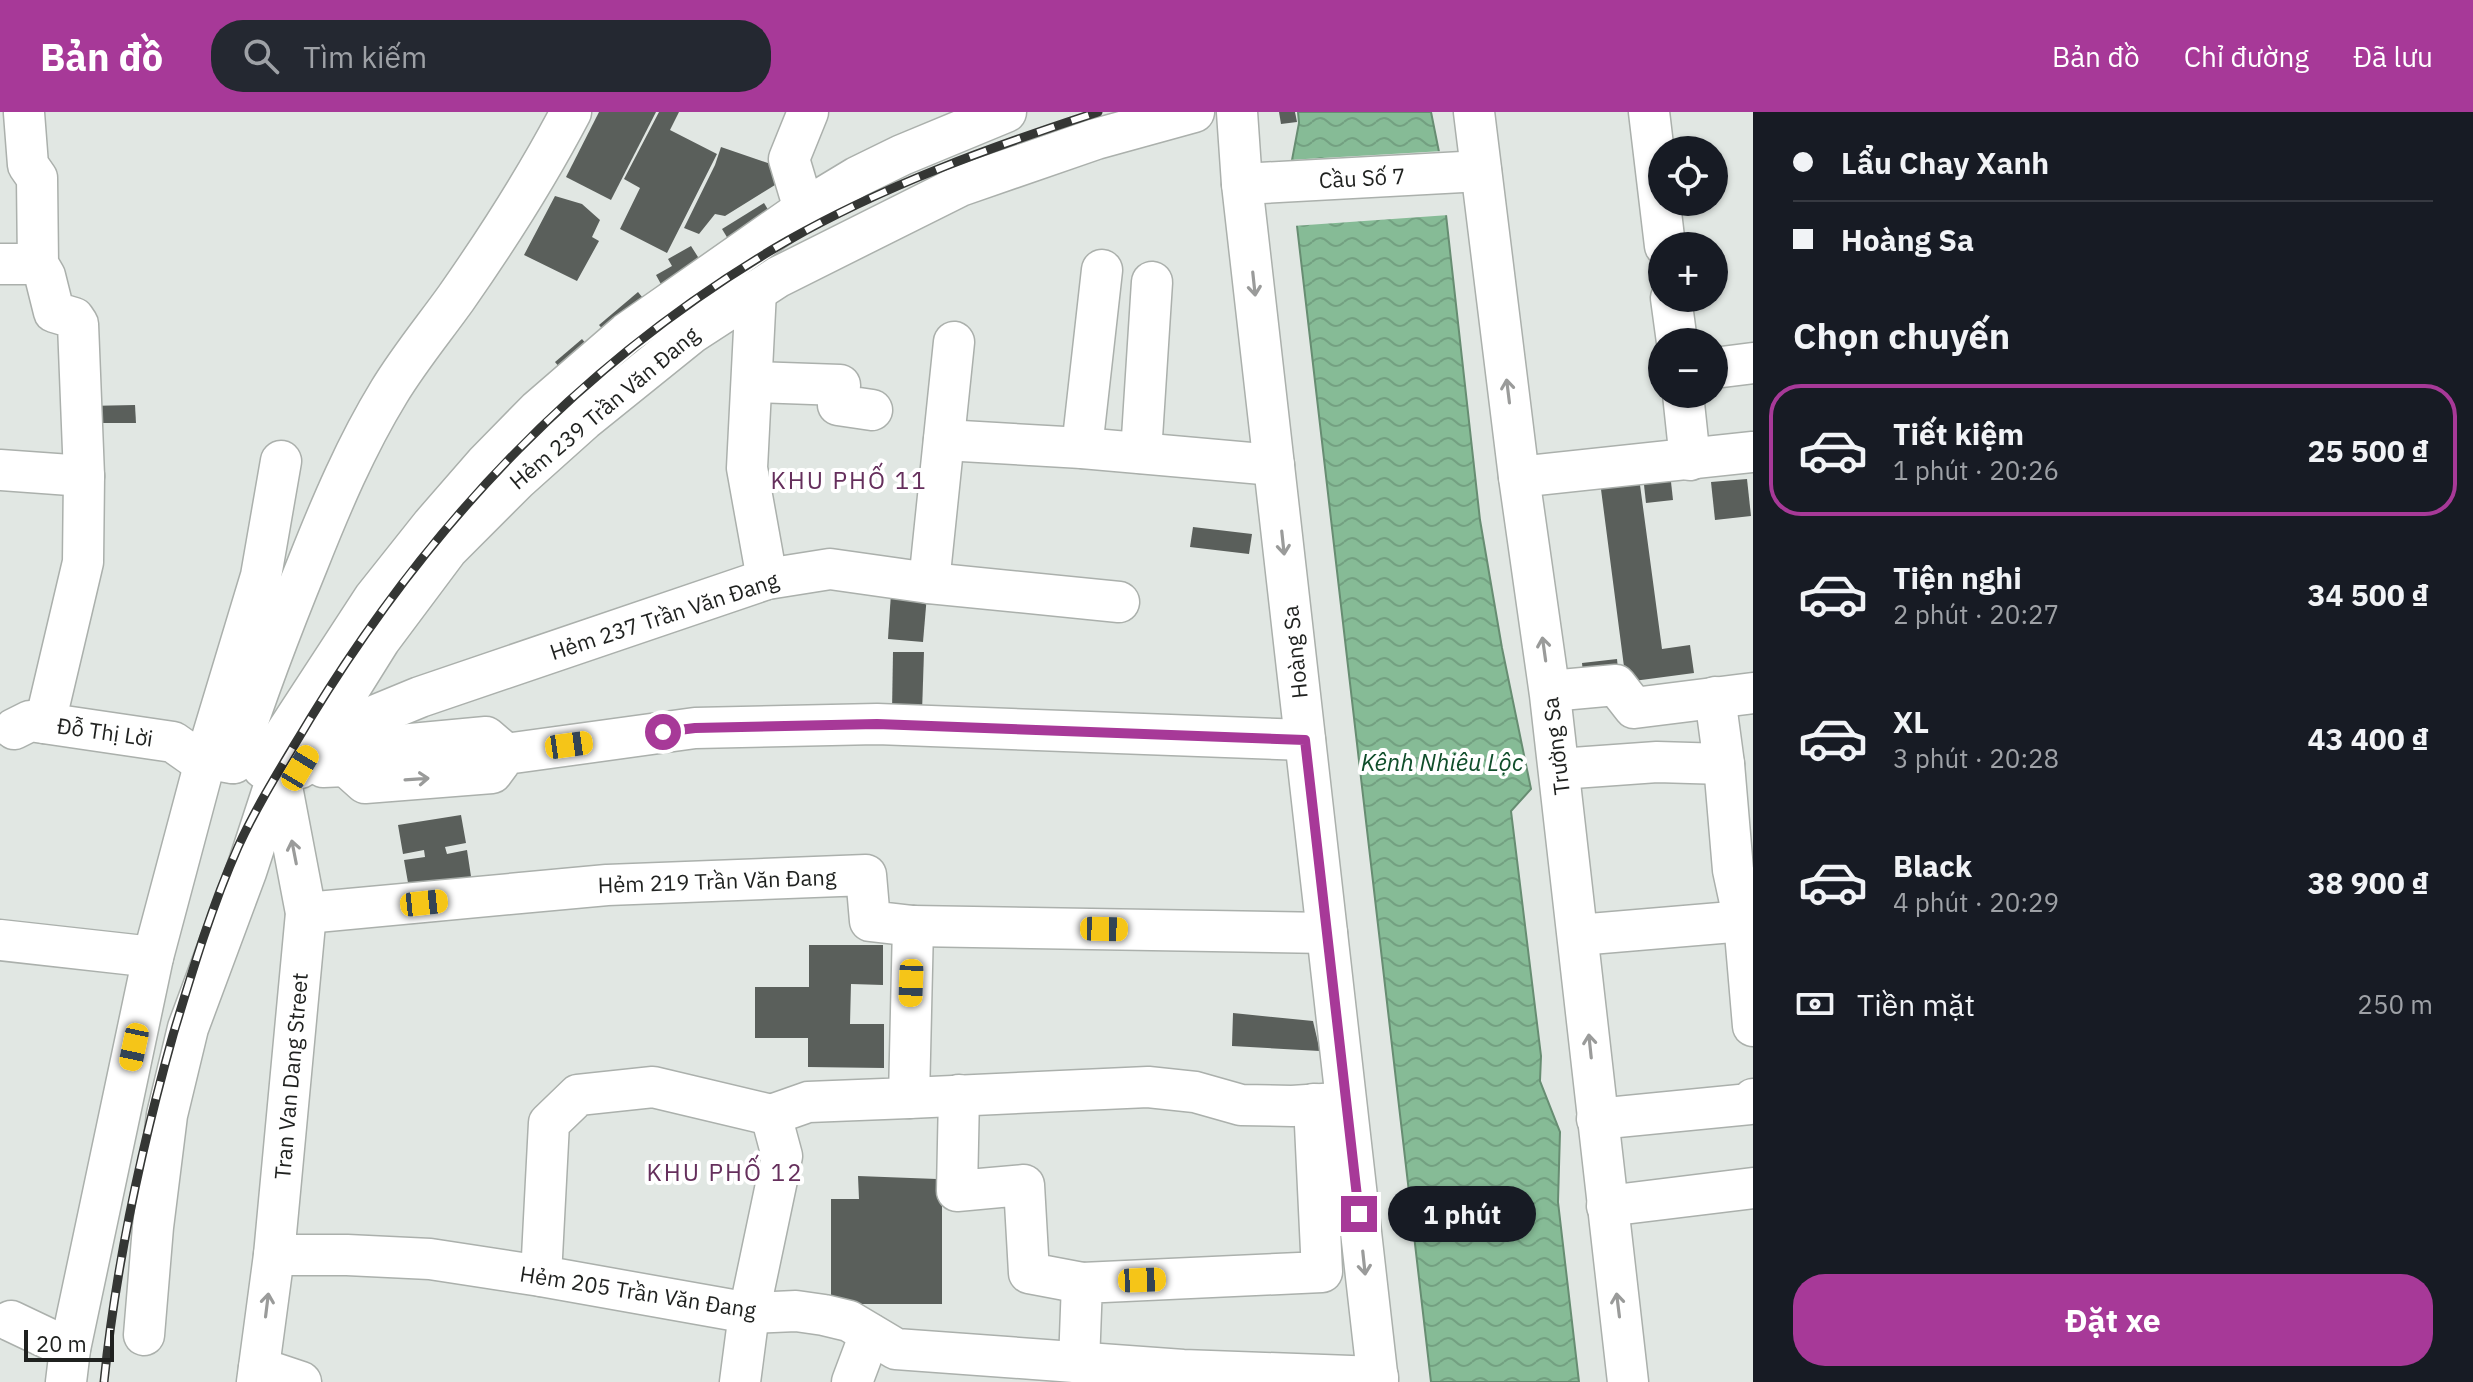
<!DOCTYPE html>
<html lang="vi">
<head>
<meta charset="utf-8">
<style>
  :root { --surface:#171b24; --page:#242831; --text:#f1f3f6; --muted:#9ea1a6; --line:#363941; --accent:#a73998 }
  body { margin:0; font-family:"IBM Plex Sans",sans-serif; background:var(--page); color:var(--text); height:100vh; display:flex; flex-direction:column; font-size:30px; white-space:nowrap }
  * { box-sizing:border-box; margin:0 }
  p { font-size:26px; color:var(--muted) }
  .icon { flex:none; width:44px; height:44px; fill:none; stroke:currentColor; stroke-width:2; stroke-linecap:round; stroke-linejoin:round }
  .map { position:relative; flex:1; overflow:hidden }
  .details { display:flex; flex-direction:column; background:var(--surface); width:720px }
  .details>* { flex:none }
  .hud { display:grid; align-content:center; height:176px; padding:0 40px; background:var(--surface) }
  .tools { position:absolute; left:1648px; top:24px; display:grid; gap:16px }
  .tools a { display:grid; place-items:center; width:80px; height:80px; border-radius:50%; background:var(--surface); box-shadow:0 2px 6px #0004; font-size:40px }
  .scale { position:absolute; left:24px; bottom:20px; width:90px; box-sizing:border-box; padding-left:8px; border:4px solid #1f211f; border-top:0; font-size:22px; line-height:28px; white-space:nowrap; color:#1f211f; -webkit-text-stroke:6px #fff; paint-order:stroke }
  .end { position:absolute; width:36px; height:36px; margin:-18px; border:10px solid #a73998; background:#fff; box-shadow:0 0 0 4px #fff }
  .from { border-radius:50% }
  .bubble { position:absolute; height:56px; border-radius:28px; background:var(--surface); box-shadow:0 2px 6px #0004; font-size:26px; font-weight:800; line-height:56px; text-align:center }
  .car { position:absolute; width:24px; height:48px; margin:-24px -12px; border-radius:10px; box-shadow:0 0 6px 2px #0007; background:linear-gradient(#f5c518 24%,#345 0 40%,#f5c518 0 76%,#345 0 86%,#f5c518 0) }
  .hud b { display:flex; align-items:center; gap:28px; height:76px; font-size:30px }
  .hud b+b { border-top:2px solid var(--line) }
  .hud i { width:20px; height:20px; background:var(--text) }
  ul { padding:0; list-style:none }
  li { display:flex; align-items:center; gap:24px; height:132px; margin:0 16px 12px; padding:0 24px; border:4px solid transparent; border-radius:32px }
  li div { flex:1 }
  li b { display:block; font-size:30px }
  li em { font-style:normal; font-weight:800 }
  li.current { border-color:var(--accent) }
  li>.icon { width:72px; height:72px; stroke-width:1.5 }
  h2 { padding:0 40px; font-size:36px; line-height:96px }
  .pay { display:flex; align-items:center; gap:20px; height:88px; padding:0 40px; font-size:30px }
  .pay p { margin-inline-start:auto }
  .cta { display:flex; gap:16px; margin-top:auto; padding:16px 40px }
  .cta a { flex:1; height:92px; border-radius:32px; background:var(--accent); color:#fff; font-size:32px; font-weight:800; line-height:92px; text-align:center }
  header { display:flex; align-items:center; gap:48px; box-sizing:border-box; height:112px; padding:0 40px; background:var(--accent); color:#fff }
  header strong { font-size:38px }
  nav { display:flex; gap:44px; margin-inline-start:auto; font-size:28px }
  .search { width:560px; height:72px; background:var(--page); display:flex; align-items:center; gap:20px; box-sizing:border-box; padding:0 28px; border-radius:32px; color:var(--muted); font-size:30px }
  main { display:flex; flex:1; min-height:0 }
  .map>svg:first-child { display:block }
  .water { fill:url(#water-waves); stroke:#678d72; stroke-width:2 }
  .pier { fill:#e1e7e3 }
  .building { fill:#5a5f5b }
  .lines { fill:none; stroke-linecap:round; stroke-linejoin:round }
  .minor-casing { stroke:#abb0ac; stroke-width:43 }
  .minor { stroke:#fff; stroke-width:40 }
  .rail-casing { stroke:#343634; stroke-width:9 }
  .rail { stroke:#fff; stroke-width:6; stroke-dasharray:18; stroke-linecap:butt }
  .oneway { stroke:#9a9b9a }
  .route { stroke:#a73998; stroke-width:10 }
  .labels { text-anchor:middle; stroke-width:8; stroke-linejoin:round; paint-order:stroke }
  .street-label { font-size:22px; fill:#1f211f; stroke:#fff }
  .neighbourhood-label { font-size:24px; letter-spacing:2px; fill:#652f5c; stroke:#fff }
  .water-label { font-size:24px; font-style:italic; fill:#104e2b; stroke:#fff }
</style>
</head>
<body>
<header>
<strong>Bản đồ</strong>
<div class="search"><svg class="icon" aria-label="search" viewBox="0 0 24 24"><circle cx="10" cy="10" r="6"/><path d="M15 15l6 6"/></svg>Tìm kiếm</div>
<nav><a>Bản đồ</a><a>Chỉ đường</a><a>Đã lưu</a></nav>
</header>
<main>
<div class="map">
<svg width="1753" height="1270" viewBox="0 0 1753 1270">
  <defs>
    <pattern id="water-waves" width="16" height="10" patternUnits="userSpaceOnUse" patternTransform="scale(2)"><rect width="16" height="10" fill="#86bb96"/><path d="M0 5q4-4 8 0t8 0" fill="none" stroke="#73a081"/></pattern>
  </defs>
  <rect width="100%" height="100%" fill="#e1e7e3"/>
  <polygon class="water" points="1298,0 1431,0 1439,40 1480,408 1502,536 1531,677 1511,699 1541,944 1540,969 1560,1020 1558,1090 1579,1270 1431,1270 1297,114 1292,48 1299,11"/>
  <polygon class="pier" points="1443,39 1449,103 1293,114 1288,48"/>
  <g class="building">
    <polygon points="599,0 656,0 611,88 566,65"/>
    <polygon points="659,0 679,0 670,18 717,42 667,141 620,117 640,76 624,67"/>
    <polygon points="1279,0 1295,0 1297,10 1281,12"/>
    <polygon points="721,35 791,59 785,76 775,73 725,104 715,102 699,122 684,116 715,53"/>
    <polygon points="555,84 582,92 600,108 592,125 599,129 577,169 524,143"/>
    <polygon points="764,91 775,109 733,135 722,117"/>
    <polygon points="691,134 705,156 662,174 656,163 672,154 668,147"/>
    <polygon points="638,180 651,196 612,228 599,213"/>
    <polygon points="582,227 592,239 565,262 555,250"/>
    <polygon points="135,293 136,311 87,311 87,294"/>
    <polygon points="1638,358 1662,537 1690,533 1694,561 1626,570 1599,362"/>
    <polygon points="1670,361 1673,388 1646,391 1643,364"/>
    <polygon points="1747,367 1751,404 1715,408 1711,370"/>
    <polygon points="1193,415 1252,422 1249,442 1190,435"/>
    <polygon points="891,481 927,483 923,530 888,527"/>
    <polygon points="893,540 924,540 922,600 892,600"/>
    <polygon points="1617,547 1619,567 1584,570 1582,551"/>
    <polygon points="461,703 466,731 445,735 447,742 467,738 472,771 410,782 404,748 425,745 424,738 403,742 398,713"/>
    <polygon points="809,833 883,833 883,873 851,872 850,912 884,912 884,956 808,955 808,926 755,926 755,875 809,875"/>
    <polygon points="1233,901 1313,909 1320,939 1232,934"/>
    <polygon points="858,1064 937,1067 937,1078 942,1078 942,1192 831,1192 831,1087 859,1087"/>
  </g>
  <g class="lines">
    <defs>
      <g id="minor">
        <polyline points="1237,0 1242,72 1378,1270"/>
        <polyline points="1474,0 1519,365 1550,583 1628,1270"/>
        <polyline points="1649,0 1665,134"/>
        <polyline points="24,1 28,53 37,66 38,152 45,164 54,200 74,206 78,212 84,364 83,450 45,611"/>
        <polyline points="1242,72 1481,59"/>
        <polyline points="804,97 789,47 808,0"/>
        <polyline points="0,152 38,152"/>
        <polyline points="756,179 747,356 767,467"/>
        <polyline points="1671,186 1677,230"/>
        <polyline points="1714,256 1753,251"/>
        <polyline points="752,270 840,273 838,293 872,298"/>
        <polyline points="1683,282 1690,348"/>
        <polyline points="944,328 1082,336 1274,353"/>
        <polyline points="1082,336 1102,158"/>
        <polyline points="1141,341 1152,170"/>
        <polyline points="0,358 84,364"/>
        <polyline points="1519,365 1753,340"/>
        <polyline points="929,471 954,230"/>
        <polyline points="1550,579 1616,573 1634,596 1753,581"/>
        <polyline points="1715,585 1724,652 1733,758 1744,809 1753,914"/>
        <polyline points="14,617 30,609 173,630 193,644 232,651"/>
        <polyline points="318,627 420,585 767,467 830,457 929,471 1119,490"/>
        <path d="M234 651C256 583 281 517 308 451 331 393 356 334 389 280 409 247 433 218 456 186 498 126 537 65 571 0"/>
        <polyline points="346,654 365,671 492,661 506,642 695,616 877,612 1305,628"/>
        <polyline points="323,655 346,654 368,636 486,625 506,642"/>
        <polyline points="263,656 374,486 432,413 485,352 538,298 627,221 804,97 857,65 902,43 1006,0"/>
        <polyline points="300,656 380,528 448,437 517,368 584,308 692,221 778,165 960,74 1096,27 1194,0"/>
        <polyline points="1559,657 1657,650 1724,652"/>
        <polyline points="306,801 607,773 866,763 870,809 913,814 1327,821"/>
        <polyline points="1578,823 1744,809"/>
        <polyline points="0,828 153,845"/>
        <polyline points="959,983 957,1079 1024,1073 1029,1161 1082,1171"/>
        <polyline points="909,986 1148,975 1195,980 1241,993 1292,994 1338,991"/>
        <polyline points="1597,1007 1750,992 1753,987"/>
        <polyline points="1607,1094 1753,1076"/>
        <polyline points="274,1143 347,1143 430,1147 541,1164 749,1201 796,1199 824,1203 849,1209 896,1237 1183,1258 1378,1265"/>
        <polyline points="541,1164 549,1011 578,983 653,975 771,1003"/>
        <polyline points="11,1209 70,1237"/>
        <polyline points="144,1223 153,1115 167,1003 188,916 246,760 278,662"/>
        <polyline points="1079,1251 1082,1171 1322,1160 1314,992"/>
        <polyline points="259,1256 301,1270"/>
        <polyline points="66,1270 70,1237 153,845 206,646 261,464 281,349"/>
        <polyline points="257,1270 274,1143 306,801 279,659"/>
        <polyline points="740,1270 749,1201 782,1044 771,1003 808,990 909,986 913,814"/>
        <polyline points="852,1270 870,1222"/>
      </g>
    </defs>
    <use href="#minor" class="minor-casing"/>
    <use href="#minor" class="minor"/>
    <defs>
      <path id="rail" d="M104 1270C116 1152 141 1037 173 923 192 860 211 796 238 735 258 691 285 649 310 607 431 409 585 246 787 129 885 73 991 35 1098 0"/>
    </defs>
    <use href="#rail" class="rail-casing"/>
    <use href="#rail" class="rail"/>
  </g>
  <defs><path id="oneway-shaft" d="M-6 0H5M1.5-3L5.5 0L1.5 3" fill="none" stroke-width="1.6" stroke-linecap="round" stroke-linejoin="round" transform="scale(2)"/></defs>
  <g class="oneway">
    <use href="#oneway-shaft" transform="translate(1254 172) rotate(84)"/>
    <use href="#oneway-shaft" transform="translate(1508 279) rotate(-97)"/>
    <use href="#oneway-shaft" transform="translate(1283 431) rotate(84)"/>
    <use href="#oneway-shaft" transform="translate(1544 537) rotate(-98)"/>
    <use href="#oneway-shaft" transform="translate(417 667) rotate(-4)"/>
    <use href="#oneway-shaft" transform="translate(294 740) rotate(-101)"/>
    <use href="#oneway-shaft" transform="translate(1590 934) rotate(-96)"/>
    <use href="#oneway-shaft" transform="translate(1364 1151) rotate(84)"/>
    <use href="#oneway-shaft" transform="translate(267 1193) rotate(-83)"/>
    <use href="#oneway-shaft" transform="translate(1618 1193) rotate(-97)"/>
  </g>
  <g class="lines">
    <polyline class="route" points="663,620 695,616 877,612 1305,628 1359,1102"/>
  </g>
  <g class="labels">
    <g class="street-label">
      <text transform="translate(1362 66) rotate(-3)" y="8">Cầu Số 7</text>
      <text transform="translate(604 296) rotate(-40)" y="8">Hẻm 239 Trần Văn Đang</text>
      <text transform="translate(664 504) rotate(-18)" y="8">Hẻm 237 Trần Văn Đang</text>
      <text transform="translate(1295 540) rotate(-96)" y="8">Hoàng Sa</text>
      <text transform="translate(105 620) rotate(8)" y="8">Đỗ Thị Lời</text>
      <text transform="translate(1556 634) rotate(-97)" y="8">Trường Sa</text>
      <text transform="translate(717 769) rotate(-2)" y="8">Hẻm 219 Trần Văn Ðang</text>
      <text transform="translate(291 964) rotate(-85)" y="8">Tran Van Dang Street</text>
      <text transform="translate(638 1180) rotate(9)" y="8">Hẻm 205 Trần Văn Ðang</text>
    </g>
    <g class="neighbourhood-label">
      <text x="849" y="377">KHU PHỐ 11</text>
      <text x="725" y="1069">KHU PHỐ 12</text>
    </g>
    <g class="water-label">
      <text x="1442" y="659">Kênh Nhiêu Lộc</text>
    </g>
  </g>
</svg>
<div class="tools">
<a><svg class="icon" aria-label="locate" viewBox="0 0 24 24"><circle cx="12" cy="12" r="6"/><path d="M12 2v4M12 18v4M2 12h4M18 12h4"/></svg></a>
<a>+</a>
<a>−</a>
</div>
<div class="scale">20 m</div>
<i class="end from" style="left:663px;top:620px"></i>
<i class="end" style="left:1359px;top:1102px"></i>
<div class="bubble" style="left:1388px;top:1074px;width:148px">1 phút</div>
<i class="car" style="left:569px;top:633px;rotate:82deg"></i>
<i class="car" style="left:300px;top:656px;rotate:31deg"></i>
<i class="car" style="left:424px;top:791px;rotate:84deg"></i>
<i class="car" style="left:1104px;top:817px;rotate:91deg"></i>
<i class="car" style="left:911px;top:871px;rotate:182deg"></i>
<i class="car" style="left:134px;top:935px;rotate:192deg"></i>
<i class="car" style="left:1142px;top:1168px;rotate:88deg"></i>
</div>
<section class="details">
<div class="hud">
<b><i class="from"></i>Lẩu Chay Xanh</b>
<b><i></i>Hoàng Sa</b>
</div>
<h2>Chọn chuyến</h2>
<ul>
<li class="current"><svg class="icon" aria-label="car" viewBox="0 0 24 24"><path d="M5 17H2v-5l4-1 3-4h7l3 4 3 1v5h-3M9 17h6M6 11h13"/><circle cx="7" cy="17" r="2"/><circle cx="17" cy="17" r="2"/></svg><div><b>Tiết kiệm</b><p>1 phút · 20:26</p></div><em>25 500 ₫</em></li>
<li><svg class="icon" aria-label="car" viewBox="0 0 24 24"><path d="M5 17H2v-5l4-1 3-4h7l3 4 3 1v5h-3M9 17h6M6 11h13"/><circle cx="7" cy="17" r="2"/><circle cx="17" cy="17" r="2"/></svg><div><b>Tiện nghi</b><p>2 phút · 20:27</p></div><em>34 500 ₫</em></li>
<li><svg class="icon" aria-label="car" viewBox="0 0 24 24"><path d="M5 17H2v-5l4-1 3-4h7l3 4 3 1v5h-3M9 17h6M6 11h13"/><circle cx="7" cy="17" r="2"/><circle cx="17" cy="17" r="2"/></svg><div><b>XL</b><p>3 phút · 20:28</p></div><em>43 400 ₫</em></li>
<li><svg class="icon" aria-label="car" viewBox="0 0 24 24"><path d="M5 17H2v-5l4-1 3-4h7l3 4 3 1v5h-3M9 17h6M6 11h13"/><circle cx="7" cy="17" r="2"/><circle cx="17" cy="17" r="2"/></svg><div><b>Black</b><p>4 phút · 20:29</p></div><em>38 900 ₫</em></li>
</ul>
<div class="pay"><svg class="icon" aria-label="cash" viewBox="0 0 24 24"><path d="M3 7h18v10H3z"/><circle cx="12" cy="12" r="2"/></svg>Tiền mặt<p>250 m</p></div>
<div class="cta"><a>Đặt xe</a></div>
</section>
</main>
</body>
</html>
